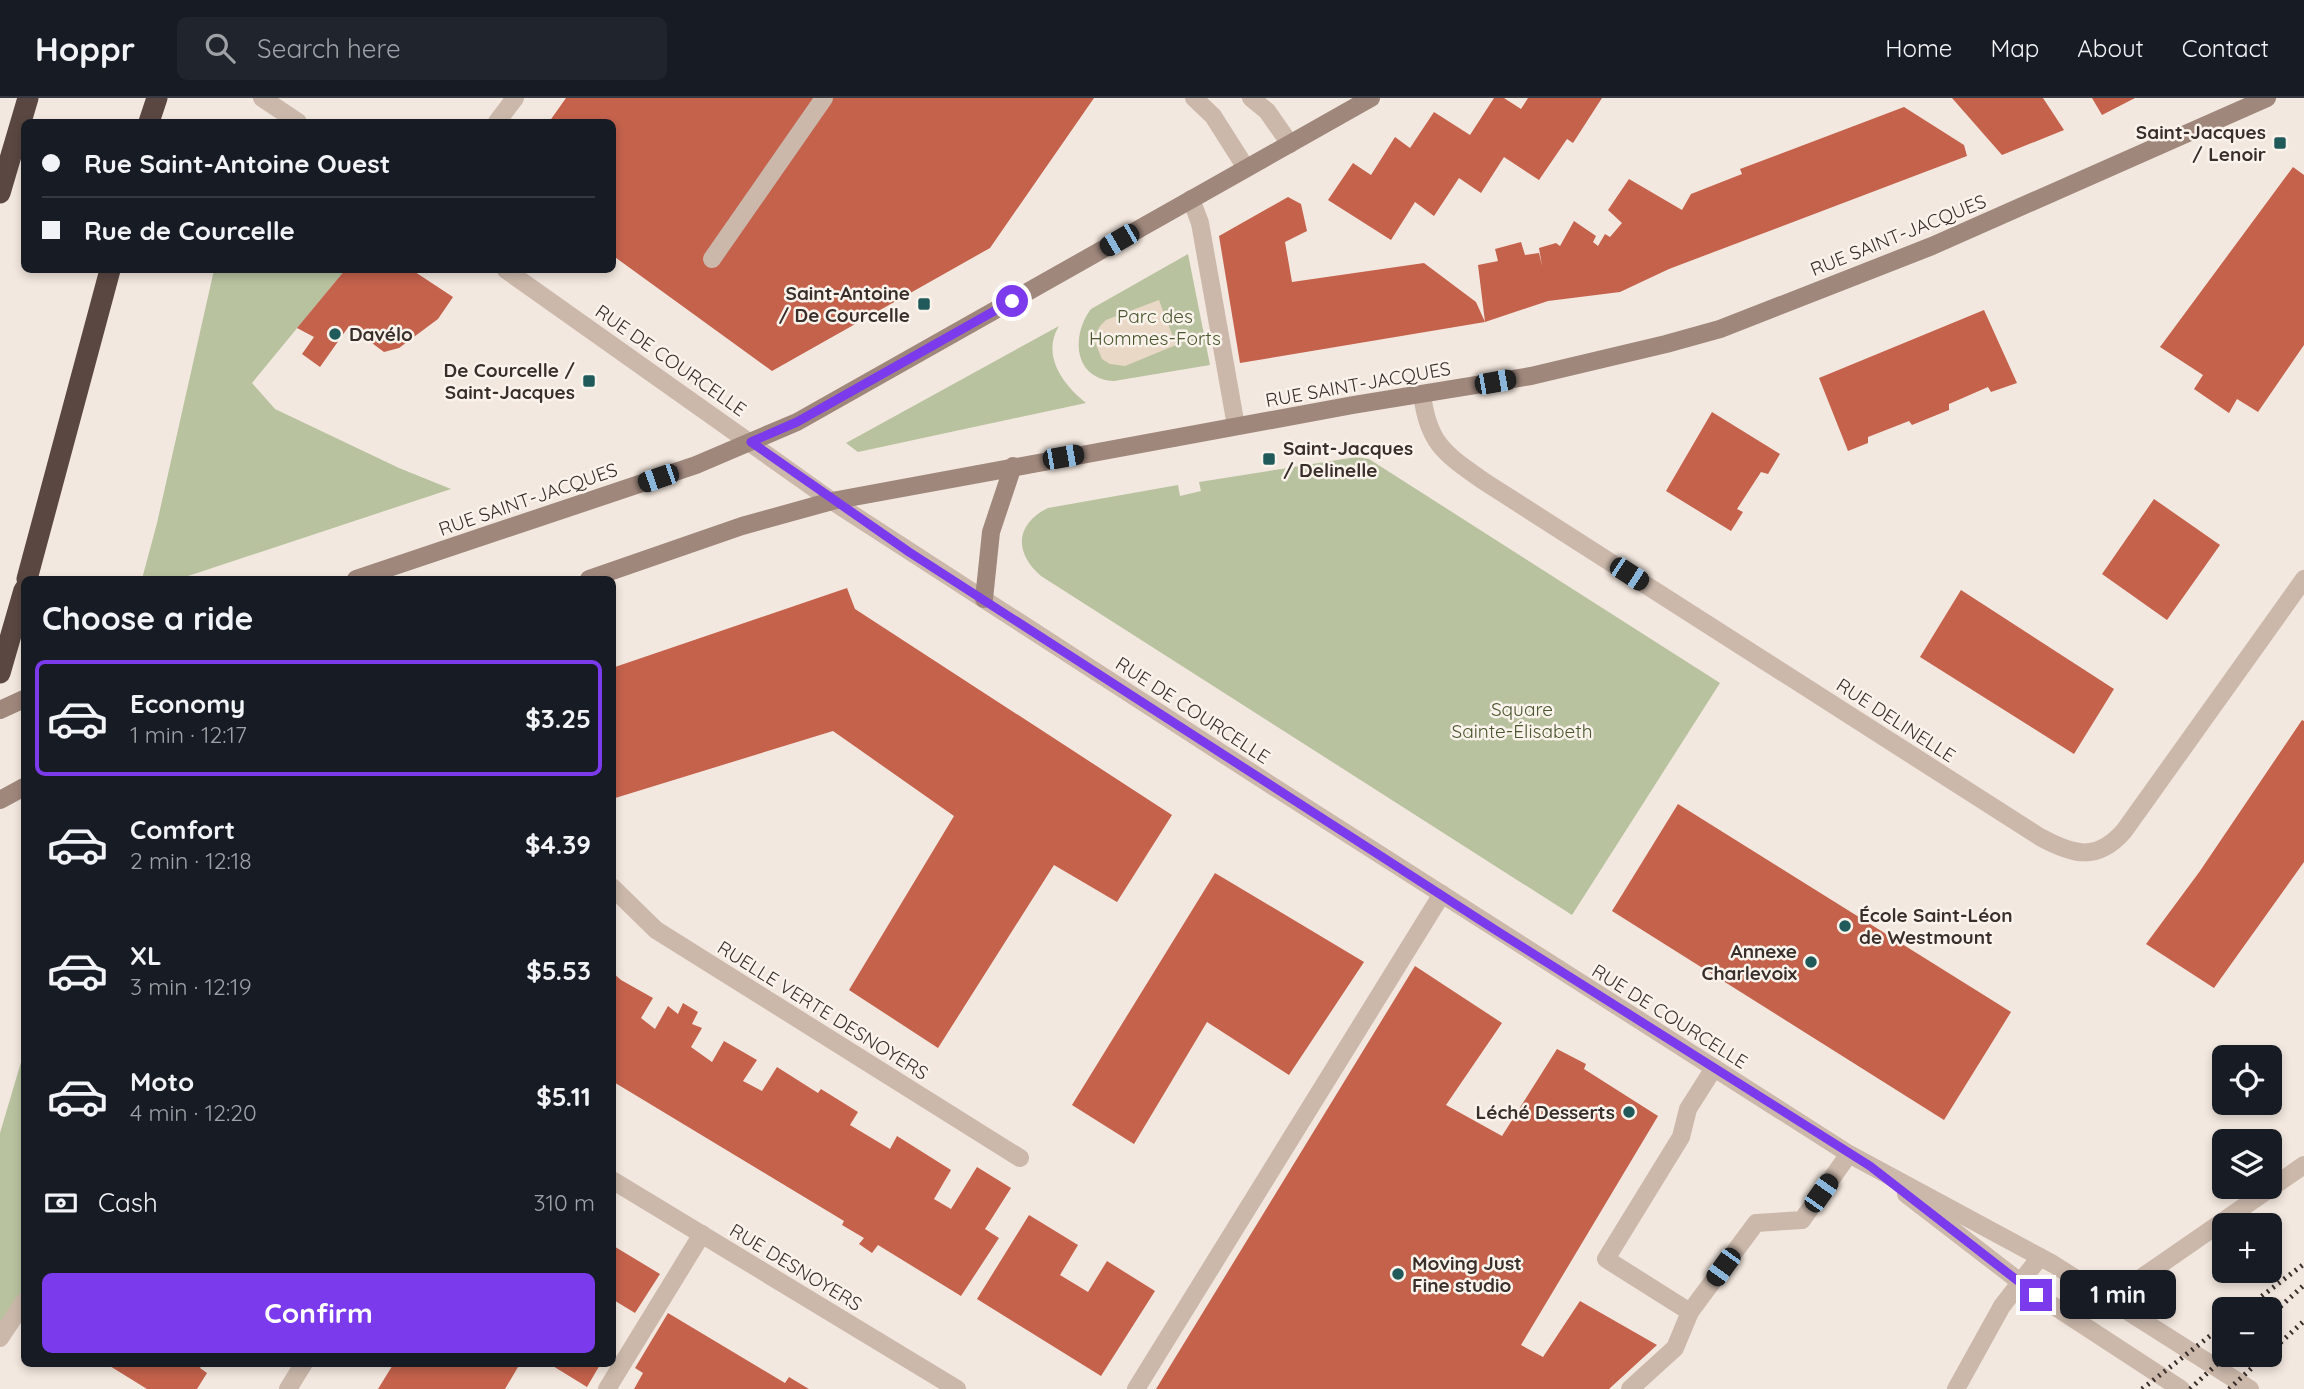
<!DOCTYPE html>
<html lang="en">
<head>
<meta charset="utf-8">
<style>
  :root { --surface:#171b24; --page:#20242c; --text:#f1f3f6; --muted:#9ea1a6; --line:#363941; --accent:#7c3aed }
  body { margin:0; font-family:Quicksand,sans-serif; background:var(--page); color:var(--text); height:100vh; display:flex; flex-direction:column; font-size:26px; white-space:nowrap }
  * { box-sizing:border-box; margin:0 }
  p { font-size:23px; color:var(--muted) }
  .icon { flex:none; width:38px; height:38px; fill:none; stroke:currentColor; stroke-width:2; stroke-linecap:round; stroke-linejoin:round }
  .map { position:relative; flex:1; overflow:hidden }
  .sheet { position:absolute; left:21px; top:478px; width:595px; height:791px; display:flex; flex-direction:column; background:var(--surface); border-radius:10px; box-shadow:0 4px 10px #0003 }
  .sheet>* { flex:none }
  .top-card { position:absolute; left:21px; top:21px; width:595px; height:154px; border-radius:10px; box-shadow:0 4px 10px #0003; display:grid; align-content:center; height:154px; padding:0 21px; background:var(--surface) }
  .fabs { position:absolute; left:2212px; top:947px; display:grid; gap:14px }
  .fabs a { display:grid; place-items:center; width:70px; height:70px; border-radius:10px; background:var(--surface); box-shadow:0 4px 10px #0003; font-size:35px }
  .end { position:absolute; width:32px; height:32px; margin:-16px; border:9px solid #7c3aed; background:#fff; box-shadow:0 0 0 4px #fff }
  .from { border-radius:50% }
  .bubble { position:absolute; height:49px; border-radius:10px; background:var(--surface); box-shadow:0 4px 10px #0003; font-size:23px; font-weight:700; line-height:49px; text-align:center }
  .car { position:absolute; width:21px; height:42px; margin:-21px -10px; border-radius:9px; box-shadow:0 0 5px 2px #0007; background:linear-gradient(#222 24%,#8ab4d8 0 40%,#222 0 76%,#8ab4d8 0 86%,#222 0) }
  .top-card b { display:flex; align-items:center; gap:24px; height:66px; font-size:26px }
  .top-card b+b { border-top:2px solid var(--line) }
  .top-card i { width:18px; height:18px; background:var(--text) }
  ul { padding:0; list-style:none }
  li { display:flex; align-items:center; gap:21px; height:116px; margin:0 14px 10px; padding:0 7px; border:4px solid transparent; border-radius:10px }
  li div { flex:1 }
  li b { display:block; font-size:26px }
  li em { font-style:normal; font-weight:700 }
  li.current { border-color:var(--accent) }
  li>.icon { width:63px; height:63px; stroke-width:1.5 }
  h2 { padding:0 21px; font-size:32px; line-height:84px }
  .pay { display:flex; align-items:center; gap:18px; height:77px; padding:0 21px; font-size:26px }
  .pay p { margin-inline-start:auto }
  .action { display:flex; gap:14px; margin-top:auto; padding:14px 21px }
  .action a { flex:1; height:80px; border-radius:10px; background:var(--accent); color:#fff; font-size:28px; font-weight:700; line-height:80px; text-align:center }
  header { display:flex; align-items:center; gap:42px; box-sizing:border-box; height:98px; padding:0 35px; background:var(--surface); border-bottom:2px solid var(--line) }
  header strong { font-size:33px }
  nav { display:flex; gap:38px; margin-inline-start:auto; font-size:24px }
  .search { width:490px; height:63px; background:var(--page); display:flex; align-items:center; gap:18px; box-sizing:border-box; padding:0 24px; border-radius:10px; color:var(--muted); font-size:26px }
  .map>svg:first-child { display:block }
  .green { fill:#b8c29f }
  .plaza { fill:#ead8c7 }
  .building { fill:#c4624c }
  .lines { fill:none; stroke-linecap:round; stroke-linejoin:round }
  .lane { stroke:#cbb8ab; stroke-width:18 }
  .street { stroke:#cbb8ab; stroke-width:18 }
  .secondary { stroke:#9f877c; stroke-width:18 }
  .highway { stroke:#5a4741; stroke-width:21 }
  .rail { stroke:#392e2a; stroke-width:5; stroke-dasharray:2 5; stroke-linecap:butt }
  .route { stroke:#7c3aed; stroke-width:9 }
  .poi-dot { fill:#205a5a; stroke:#faf3ec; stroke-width:2.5 }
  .labels { text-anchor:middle; stroke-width:5; stroke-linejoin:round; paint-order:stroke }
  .poi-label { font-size:19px; font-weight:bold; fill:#392e2a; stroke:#faf3ec; text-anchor:end }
  .street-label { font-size:19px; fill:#392e2a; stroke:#faf3ec }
  .park-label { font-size:19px; fill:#4a572e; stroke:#faf3ec }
</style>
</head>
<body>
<header>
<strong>Hoppr</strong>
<div class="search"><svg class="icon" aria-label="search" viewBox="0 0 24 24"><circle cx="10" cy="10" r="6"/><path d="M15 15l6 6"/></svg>Search here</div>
<nav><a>Home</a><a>Map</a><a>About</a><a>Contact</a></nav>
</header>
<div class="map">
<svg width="2304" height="1291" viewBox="0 0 2304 1291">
  <rect width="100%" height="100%" fill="#f3e8df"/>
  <g class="green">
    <path d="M1188 156 1210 267 1114 283C1073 281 1071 237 1091 211Z"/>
    <polygon points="214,172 345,172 252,285 275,311 399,370 451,391 179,481 142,481 157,425"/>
    <path d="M1059 228C1041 257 1063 287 1086 305L858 354 846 345Z"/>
    <path d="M1356 359 1369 361 1720 585 1572 817 1041 478C1014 455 1015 426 1048 410L1178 387 1180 398 1201 393 1199 384Z"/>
    <polygon points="24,954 24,1204 0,1247 0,1035"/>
  </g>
  <polygon class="plaza" points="1159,202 1176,247 1125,268 1110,266 1102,261 1095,244 1095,238 1100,228 1106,222"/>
  <g class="building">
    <polygon points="566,0 1094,0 990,150 772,273 612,157 612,24 549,24"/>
    <polygon points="1494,0 1504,0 1521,11 1528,0 1602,0 1573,45 1567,41 1539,82 1504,59 1481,95 1459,80 1434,118 1415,104 1391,142 1328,102 1353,65 1371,77 1395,39 1410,50 1434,14 1470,37"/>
    <polygon points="1952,0 2043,0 2064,32 2002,57"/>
    <polygon points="2092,0 2135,0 2102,17"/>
    <polygon points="1904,9 1964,47 1967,58 1669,171 1620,194 1548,203 1485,224 1240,265 1219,138 1288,99 1301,106 1307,133 1285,144 1292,184 1424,165 1476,204 1485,224 1478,167 1498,163 1495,151 1521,144 1525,157 1539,155 1542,168 1539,150 1556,145 1560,148 1574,123 1596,138 1593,144 1598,148 1605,136 1610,139 1622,125 1608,112 1629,81 1682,112 1691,96 1742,76 1740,71"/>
    <polygon points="2293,69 2304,77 2304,247 2258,314 2237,301 2229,315 2194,291 2203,277 2160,249"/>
    <polygon points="345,172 412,172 453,199 438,221 399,250 384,254 349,228 320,269 302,256 314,239 297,230"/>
    <polygon points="1984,212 2017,285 1991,294 1988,289 1949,306 1949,312 1912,327 1909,323 1868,339 1868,345 1848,353 1819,280"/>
    <polygon points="1712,314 1780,356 1768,376 1761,374 1737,411 1743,414 1731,433 1666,393"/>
    <polygon points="2154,401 2220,447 2167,522 2102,476"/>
    <polygon points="847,490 855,511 1172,717 1117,804 1054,767 938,950 849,892 954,718 833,633 612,701 612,570"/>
    <polygon points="1961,492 2114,591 2074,656 1920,559"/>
    <polygon points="2302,622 2304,623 2304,764 2214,890 2146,846 2200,773"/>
    <polygon points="1678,706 2011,914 1944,1022 1612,813"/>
    <polygon points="1215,775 1364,864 1289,977 1207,924 1134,1046 1072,1007"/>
    <polygon points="1415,868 1502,925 1446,1007 1502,1038 1557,951 1586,966 1584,971 1658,1018 1521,1247 1543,1259 1580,1203 1657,1247 1609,1291 1156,1291"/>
    <polygon points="612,874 621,882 653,900 641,920 655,931 668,908 678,916 683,905 698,914 692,926 702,930 691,949 712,964 724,943 757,962 743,983 762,993 777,969 818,995 821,991 858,1014 850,1027 890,1051 897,1038 951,1072 934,1101 951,1111 977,1069 1011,1090 985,1131 999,1140 961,1198 878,1147 872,1155 859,1146 864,1140 842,1127 844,1123 612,983"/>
    <polygon points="1029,1117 1078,1147 1060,1177 1088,1194 1107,1163 1155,1193 1101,1278 977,1201"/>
    <polygon points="612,1147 660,1176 635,1215 612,1201"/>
    <polygon points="668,1215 785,1285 789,1279 809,1291 634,1291 643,1275 635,1270"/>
    <polygon points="105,1265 203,1265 200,1270 207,1275 197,1291 147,1291"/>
    <polygon points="394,1265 512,1265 518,1269 505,1291 378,1291"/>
    <polygon points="548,1265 601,1265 587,1289"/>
  </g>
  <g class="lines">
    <g class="lane">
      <polyline points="1194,0 1213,18 1246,70"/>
      <polyline points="1251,0 1267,13 1290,46"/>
      <polyline points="497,24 515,0"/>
      <polyline points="1191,101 1200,125 1236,328"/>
      <polyline points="712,161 824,0"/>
      <polyline points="612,789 656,832 1020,1060"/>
      <polyline points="1714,970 1688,1011 1681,1039 1606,1161 1690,1214 1756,1125 1802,1122 1849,1056"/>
      <polyline points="2119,1208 2141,1180 2304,1067"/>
      <polyline points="0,1240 24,1204"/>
      <polyline points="607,1291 702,1136"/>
      <polyline points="1136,1291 1442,796"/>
      <polyline points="1630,1291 1675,1250 1690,1214"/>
      <polyline points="1956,1291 2002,1208 2040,1159"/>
    </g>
    <g class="street">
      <polyline points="262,0 298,24"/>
      <polyline points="506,172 832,403 1274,689 1849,1056 2053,1166 2250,1291"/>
      <path d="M1422 296C1428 346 1445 356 1485 384L2040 739C2073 757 2097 764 2124 733L2304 481"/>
      <polyline points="612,1082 957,1291"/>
      <polyline points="1906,1096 2037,1197 2181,1291"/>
      <polyline points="288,1291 304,1265"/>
    </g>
    <g class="secondary">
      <polyline points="356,481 696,367 797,324 1371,0"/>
      <polyline points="589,481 742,428 832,403 1353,307 1531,278 1666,246 1720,231 1932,148 2267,0"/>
      <polyline points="984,501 991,434 1013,368"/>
      <polyline points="0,612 24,601"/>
      <polyline points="0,702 24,689"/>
    </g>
    <g class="highway">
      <polyline points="149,24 157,0"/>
      <polyline points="0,95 28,0"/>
      <polyline points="27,481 110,172"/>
      <polyline points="0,575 24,492"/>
    </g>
    <g class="rail">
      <polyline points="2245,1211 2304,1166"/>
      <polyline points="2270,1218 2304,1187"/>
      <polyline points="2270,1254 2304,1223"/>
      <polyline points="2142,1291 2224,1227"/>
      <polyline points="2190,1291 2228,1256"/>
      <polyline points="2229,1291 2267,1256"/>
    </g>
  </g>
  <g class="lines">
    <polyline class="route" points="1012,203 797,324 751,344 909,454 1497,833 1870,1068 2036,1197"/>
  </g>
  <g class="poi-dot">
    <rect x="2273" y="38" width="14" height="14" rx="3.5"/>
    <rect x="917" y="199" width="14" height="14" rx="3.5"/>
    <circle cx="335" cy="236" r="7"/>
    <rect x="582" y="276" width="14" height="14" rx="3.5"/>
    <rect x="1262" y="354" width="14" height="14" rx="3.5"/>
    <circle cx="1845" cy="828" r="7"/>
    <circle cx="1811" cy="864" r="7"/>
    <circle cx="1629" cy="1014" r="7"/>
    <circle cx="1398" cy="1176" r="7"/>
  </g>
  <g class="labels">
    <g class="poi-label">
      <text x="2266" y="41">Saint-Jacques<tspan x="2266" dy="22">/ Lenoir</tspan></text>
      <text x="910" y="202">Saint-Antoine<tspan x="910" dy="22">/ De Courcelle</tspan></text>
      <text x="349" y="243" text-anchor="start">Davélo</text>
      <text x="575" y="279">De Courcelle /<tspan x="575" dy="22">Saint-Jacques</tspan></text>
      <text x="1283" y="357" text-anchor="start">Saint-Jacques<tspan x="1283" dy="22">/ Delinelle</tspan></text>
      <text x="1859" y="824" text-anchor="start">École Saint-Léon<tspan x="1859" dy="22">de Westmount</tspan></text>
      <text x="1797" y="860">Annexe<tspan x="1797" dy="22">Charlevoix</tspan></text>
      <text x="1615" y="1021">Léché Desserts</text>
      <text x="1412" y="1172" text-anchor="start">Moving Just<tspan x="1412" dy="22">Fine studio</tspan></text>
    </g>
    <g class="street-label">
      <text transform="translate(1898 137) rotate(-22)" y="7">RUE SAINT-JACQUES</text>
      <text transform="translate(671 262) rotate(35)" y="7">RUE DE COURCELLE</text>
      <text transform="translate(1358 286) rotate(-10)" y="7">RUE SAINT-JACQUES</text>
      <text transform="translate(528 401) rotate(-19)" y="7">RUE SAINT-JACQUES</text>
      <text transform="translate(1193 612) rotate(33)" y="7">RUE DE COURCELLE</text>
      <text transform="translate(1896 622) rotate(33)" y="7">RUE DELINELLE</text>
      <text transform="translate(823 912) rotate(32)" y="7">RUELLE VERTE DESNOYERS</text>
      <text transform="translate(1670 918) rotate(32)" y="7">RUE DE COURCELLE</text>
      <text transform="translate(796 1169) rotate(31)" y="7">RUE DESNOYERS</text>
    </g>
    <g class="park-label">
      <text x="1155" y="225">Parc des<tspan x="1155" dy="22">Hommes-Forts</tspan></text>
      <text x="1522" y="618">Square<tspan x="1522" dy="22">Sainte-Élisabeth</tspan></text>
    </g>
  </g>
</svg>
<div class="fabs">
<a><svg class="icon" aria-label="locate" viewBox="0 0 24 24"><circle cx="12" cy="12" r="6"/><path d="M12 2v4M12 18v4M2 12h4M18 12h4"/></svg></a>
<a><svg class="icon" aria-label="layers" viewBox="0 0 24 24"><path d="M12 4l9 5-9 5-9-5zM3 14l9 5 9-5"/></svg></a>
<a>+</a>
<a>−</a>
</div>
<i class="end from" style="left:1012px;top:203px"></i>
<i class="end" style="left:2036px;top:1197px"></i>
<div class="bubble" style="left:2060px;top:1172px;width:116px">1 min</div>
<i class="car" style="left:1119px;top:142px;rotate:240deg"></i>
<i class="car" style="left:1495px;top:284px;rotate:80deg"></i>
<i class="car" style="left:1063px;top:359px;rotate:80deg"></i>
<i class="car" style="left:658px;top:380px;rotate:251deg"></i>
<i class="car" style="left:1629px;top:476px;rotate:123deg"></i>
<i class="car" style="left:1821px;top:1095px;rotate:35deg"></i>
<i class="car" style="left:1723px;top:1169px;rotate:216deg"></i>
<div class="top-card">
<b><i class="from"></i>Rue Saint-Antoine Ouest</b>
<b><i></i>Rue de Courcelle</b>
</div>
<section class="sheet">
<h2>Choose a ride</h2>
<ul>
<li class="current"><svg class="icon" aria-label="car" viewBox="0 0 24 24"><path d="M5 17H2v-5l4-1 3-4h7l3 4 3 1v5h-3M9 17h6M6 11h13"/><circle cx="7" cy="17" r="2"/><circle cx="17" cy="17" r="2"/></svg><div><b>Economy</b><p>1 min · 12:17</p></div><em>$3.25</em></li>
<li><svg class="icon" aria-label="car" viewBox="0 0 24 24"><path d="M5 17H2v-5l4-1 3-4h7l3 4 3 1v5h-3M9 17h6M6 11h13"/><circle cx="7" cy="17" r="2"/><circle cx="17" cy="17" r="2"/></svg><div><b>Comfort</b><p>2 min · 12:18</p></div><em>$4.39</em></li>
<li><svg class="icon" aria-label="car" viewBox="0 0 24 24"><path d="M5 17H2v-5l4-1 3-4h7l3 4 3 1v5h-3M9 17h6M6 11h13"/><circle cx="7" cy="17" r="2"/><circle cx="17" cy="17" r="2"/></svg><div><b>XL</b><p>3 min · 12:19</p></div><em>$5.53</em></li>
<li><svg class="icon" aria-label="car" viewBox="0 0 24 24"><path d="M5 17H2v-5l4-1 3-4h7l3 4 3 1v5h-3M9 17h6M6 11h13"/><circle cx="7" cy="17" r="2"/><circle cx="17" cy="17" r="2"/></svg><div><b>Moto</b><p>4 min · 12:20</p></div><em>$5.11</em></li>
</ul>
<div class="pay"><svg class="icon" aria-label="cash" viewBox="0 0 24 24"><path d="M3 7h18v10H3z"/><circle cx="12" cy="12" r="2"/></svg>Cash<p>310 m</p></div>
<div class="action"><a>Confirm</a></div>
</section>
</div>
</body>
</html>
